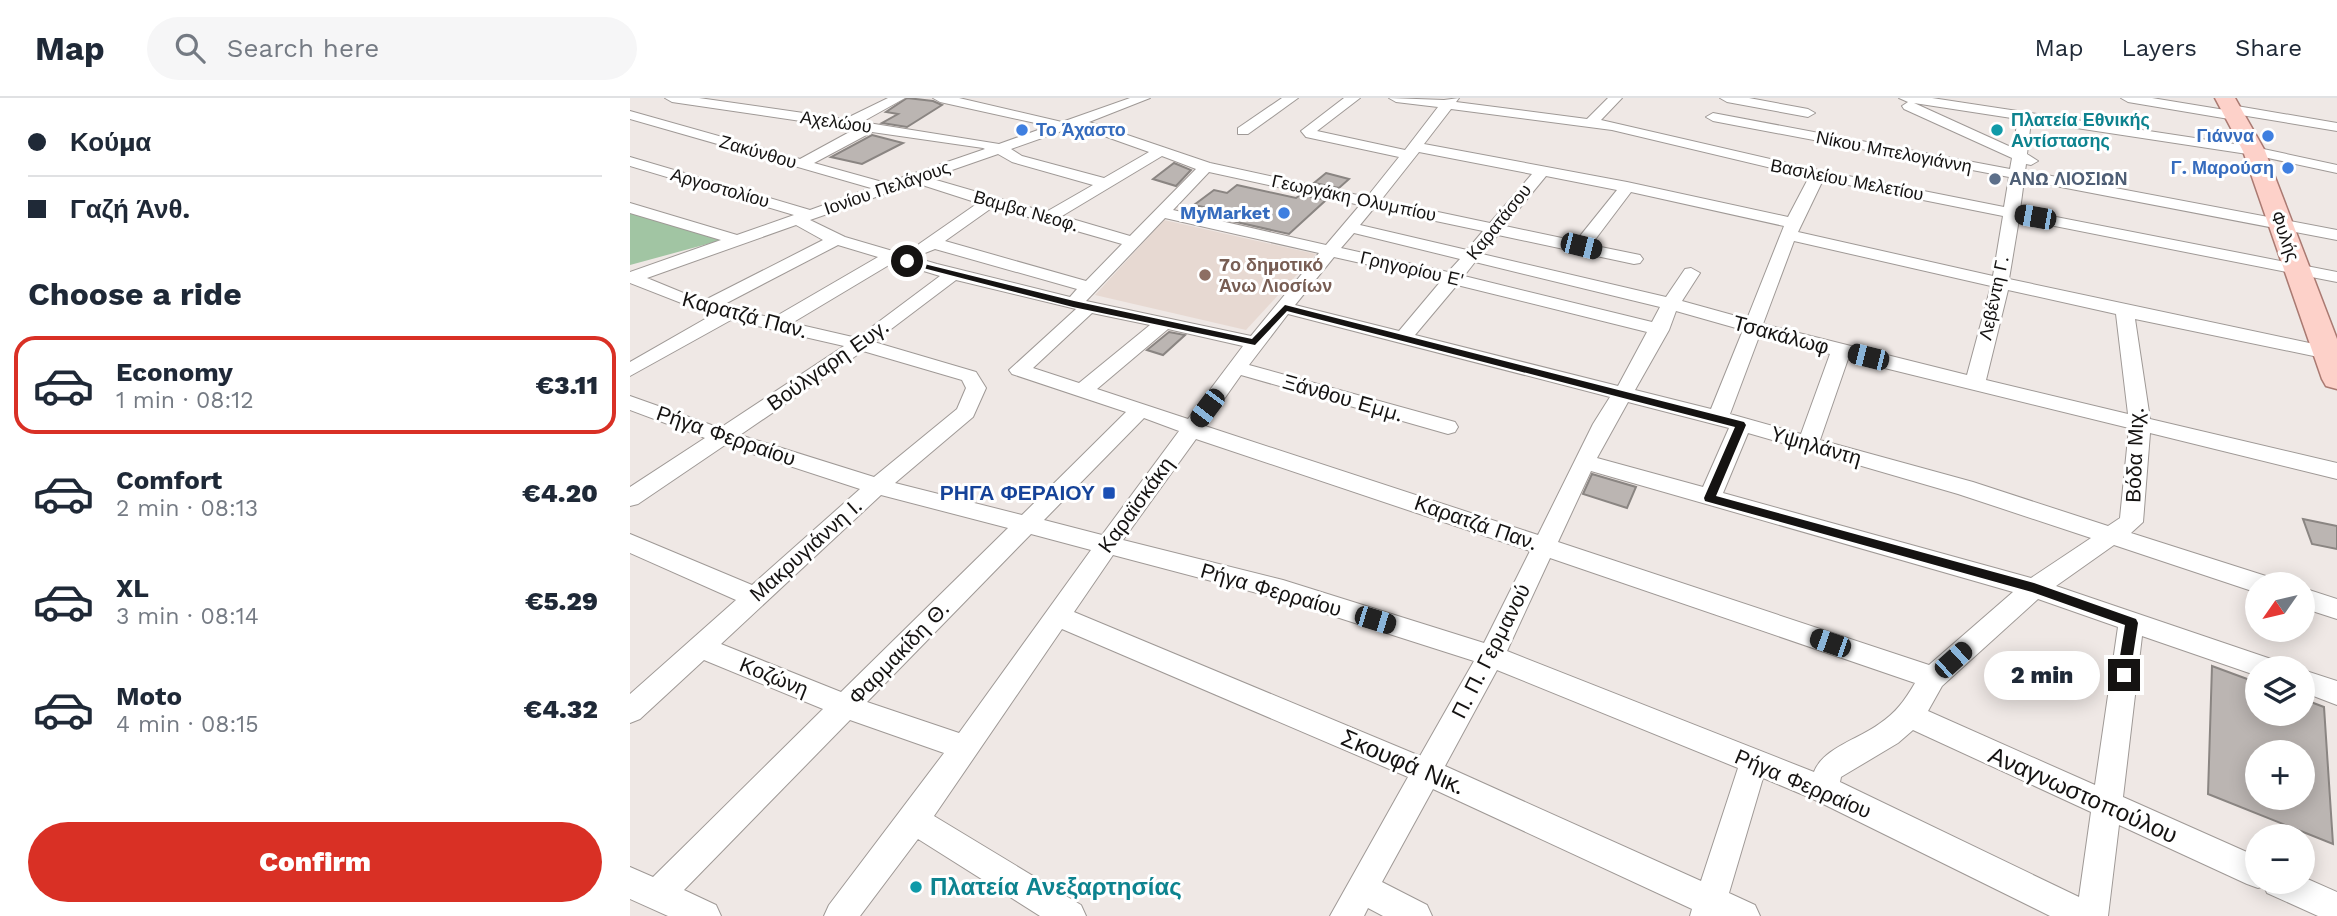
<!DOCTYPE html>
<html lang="en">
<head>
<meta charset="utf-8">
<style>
  :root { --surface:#fff; --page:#f6f6f7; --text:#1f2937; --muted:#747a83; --line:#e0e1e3; --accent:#d93025 }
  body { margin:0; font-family:"Work Sans",sans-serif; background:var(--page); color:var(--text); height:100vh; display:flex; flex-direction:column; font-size:26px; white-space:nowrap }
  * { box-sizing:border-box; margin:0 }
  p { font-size:23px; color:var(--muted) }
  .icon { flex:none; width:38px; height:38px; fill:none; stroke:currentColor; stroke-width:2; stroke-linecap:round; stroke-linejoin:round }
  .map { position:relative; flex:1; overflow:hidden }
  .side { display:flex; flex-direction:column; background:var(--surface); width:630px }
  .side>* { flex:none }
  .guide { display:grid; align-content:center; height:154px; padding:0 28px; background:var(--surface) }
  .needle { width:46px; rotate:236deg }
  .buttons { position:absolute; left:1615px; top:474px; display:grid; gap:14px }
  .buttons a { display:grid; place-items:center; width:70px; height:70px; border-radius:50%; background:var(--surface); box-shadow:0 4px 18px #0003; font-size:35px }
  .end { position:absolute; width:32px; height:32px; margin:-16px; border:9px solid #151312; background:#fff; box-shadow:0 0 0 4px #fff }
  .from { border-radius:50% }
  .bubble { position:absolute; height:49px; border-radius:24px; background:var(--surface); box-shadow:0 4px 18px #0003; font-size:23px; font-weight:800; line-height:49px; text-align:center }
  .car { position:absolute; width:21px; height:42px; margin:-21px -10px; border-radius:9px; box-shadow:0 0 5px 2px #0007; background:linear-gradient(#222 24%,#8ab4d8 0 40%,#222 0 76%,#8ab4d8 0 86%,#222 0) }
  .guide b { display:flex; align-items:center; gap:24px; height:66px; font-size:26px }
  .guide b+b { border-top:2px solid var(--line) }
  .guide i { width:18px; height:18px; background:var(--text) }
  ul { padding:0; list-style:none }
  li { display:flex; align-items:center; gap:21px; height:98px; margin:0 14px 10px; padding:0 14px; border:4px solid transparent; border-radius:21px }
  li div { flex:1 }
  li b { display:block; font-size:26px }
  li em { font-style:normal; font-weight:800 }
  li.active { border-color:var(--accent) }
  li>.icon { width:63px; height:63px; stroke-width:1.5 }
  h2 { padding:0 28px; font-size:32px; line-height:84px }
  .primary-button { display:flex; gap:14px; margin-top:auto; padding:14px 28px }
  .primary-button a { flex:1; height:80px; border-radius:42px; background:var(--accent); color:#fff; font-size:28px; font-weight:800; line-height:80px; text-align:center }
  header { display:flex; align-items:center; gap:42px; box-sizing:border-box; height:98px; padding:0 35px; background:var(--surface); border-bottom:2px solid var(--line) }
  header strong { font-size:33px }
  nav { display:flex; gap:38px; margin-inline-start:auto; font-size:24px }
  .search { width:490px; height:63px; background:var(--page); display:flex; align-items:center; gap:18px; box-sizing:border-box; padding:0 24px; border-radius:38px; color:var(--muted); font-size:26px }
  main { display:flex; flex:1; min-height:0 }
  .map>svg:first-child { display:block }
  .built { fill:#e7d9d2 }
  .green { fill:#a1c5a3 }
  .building { fill:#bbb5b2; stroke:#8a8582; stroke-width:2; fill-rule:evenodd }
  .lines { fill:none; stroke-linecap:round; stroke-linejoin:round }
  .street-casing { stroke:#9f9996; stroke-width:2 }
  .primary-casing { stroke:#aa7a72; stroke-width:3 }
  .street { fill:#fff; fill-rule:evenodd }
  .primary { fill:#fdd1c9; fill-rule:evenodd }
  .route { fill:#151312 }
  .shop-dot { fill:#3f7fe0; stroke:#fff; stroke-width:2.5 }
  .culture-dot { fill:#0f9aa8; stroke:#fff; stroke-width:2.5 }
  .service-dot { fill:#5c6f8a; stroke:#fff; stroke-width:2.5 }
  .education-dot { fill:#8d6e63; stroke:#fff; stroke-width:2.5 }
  .transit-dot { fill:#1a4fb4; stroke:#fff; stroke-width:2.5 }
  .labels { text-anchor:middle; stroke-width:6; stroke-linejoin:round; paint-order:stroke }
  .far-culture-label { font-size:18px; font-weight:bold; fill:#0d838f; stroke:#fff; text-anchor:start }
  .far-street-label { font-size:18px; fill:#151312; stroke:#fff }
  .far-shop-label { font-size:18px; font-weight:bold; fill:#366cbe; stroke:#fff; text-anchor:end }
  .far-service-label { font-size:18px; font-weight:bold; fill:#4e5e75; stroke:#fff; text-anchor:start }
  .far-education-label { font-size:18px; font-weight:bold; fill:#785e54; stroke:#fff; text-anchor:start }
  .street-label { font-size:21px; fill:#151312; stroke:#fff }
  .transit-label { font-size:21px; font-weight:bold; fill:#164399; stroke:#fff; text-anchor:end }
  .near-street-label { font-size:24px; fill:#151312; stroke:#fff }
  .near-culture-label { font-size:24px; font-weight:bold; fill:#0d838f; stroke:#fff; text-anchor:start }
</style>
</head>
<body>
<header>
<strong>Map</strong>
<div class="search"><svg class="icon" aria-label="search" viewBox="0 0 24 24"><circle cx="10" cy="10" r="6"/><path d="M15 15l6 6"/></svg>Search here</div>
<nav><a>Map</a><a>Layers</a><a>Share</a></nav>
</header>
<main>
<section class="side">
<div class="guide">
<b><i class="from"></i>Κούμα</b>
<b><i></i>Γαζή Άνθ.</b>
</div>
<h2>Choose a ride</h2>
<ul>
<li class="active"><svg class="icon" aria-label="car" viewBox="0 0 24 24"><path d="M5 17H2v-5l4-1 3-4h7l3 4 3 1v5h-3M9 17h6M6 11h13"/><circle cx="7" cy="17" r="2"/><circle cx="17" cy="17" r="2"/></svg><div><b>Economy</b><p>1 min · 08:12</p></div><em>€3.11</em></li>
<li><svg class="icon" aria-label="car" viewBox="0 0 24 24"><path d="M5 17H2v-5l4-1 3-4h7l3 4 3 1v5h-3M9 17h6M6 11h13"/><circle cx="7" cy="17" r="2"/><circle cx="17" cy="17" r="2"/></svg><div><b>Comfort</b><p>2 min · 08:13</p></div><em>€4.20</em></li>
<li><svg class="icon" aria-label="car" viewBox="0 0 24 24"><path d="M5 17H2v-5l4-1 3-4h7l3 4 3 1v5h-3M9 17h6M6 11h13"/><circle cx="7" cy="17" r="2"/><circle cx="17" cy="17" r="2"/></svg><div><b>XL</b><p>3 min · 08:14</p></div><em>€5.29</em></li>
<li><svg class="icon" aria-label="car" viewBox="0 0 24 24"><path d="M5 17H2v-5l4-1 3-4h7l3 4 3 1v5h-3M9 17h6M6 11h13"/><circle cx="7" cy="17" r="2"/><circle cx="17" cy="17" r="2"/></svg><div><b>Moto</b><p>4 min · 08:15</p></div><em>€4.32</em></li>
</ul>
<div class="primary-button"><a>Confirm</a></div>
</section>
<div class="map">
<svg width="1707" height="818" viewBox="0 0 1707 818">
  <rect width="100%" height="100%" fill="#efe8e5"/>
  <polygon class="built" points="534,122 686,156 616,232 465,197"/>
  <polygon class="green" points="0,115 92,142 0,167"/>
  <g class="building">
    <polygon points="277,0 303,3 312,7 277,29 252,25 268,16 256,14"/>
    <polygon points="242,37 273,45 232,66 201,59"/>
    <polygon points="544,65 561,72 546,88 523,81"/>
    <polygon points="696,75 719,81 709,90 684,85"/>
    <polygon points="607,87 666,100 670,97 696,102 659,136 571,116 578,110 564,107 584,92 597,95"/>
    <polygon points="539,234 555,237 533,257 517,252"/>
    <polygon points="962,376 1006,389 997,410 953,396"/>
    <polygon points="1673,421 1707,428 1707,451 1682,446"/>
    <path d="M1582 568 1628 585V616H1673V601L1694 609 1703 746 1578 696ZM1628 654H1673V700H1628Z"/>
  </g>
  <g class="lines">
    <defs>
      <g id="street">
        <path d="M35 0H69L215 21 258 0H275L232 24 369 46 419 28 310 4 303 0H329L432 24 500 0H520L459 24 580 65 737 99 769 59 676 39 671 33 714 0H730L687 33 775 52 808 9 766 4 759 0 814 2 829 0 826 4 957 21 978 0H992L971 22 1188 72 1374 109 1379 79 1083 23 1076 19 1083 15 1380 71 1382 60 1274 11 1272 8 1278 4 1269 0H1302L1624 49 1707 67V75L1624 57 1401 23 1397 56 1408 63 1401 67 1396 66 1395 73 1707 132V142L1394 82 1390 112 1707 174V184L1389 121 1379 181 1698 249 1707 254 1705 259 1698 261 1505 221 1520 321 1707 365V381L1520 335 1513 424 1501 435 1639 479 1642 486H1628V495L1484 447 1426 488 1644 562 1648 570H1628V578L1512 538 1493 699 1628 759V784H1673V779L1707 794V818H1688L1637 795 1634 788 1628 790 1617 786 1489 727 1478 818H1420L1183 701 1133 680 1099 795 1125 807 1130 818H1060L1062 811 803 691 752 784 797 807 802 818H753L738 810 734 818H700L778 679 432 531 304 718 451 807 456 818H410L288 741 230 818H194L199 807 314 655 220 622 54 792 86 807 91 818H38L0 801V769L23 779 193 611 74 562 10 621 0 625V596L106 502 0 455V436L122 487 230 391 95 347 8 406 0 408V389L75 340 0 312V298L90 330 214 248 101 222 0 278V264L82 217 0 185V174L91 142 0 115V105L107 137 164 117 0 68V59L180 112 241 90 0 21V13L170 61 225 31 42 4ZM1284 5 1388 21 1383 50ZM821 11 982 32 1179 79 1158 119 997 84 794 46ZM446 28 519 54 474 80 392 58 381 51ZM242 34 353 50 355 51 256 85 184 65ZM789 54 902 76 860 125 751 102ZM368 56 382 64 463 87 416 114 299 80ZM532 58 566 71 500 138 432 118ZM579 74 730 107 696 147 543 112ZM916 78 987 92 946 143 875 128ZM1193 82 1373 118 1363 178 1168 134ZM286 85 348 105 289 146 287 150 289 154 295 155 305 151 447 191 440 199 307 166 215 139 180 122ZM1001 94 1154 128 1117 221 1052 203 1070 175 1061 170 1055 171 1036 199 852 156 868 137 1004 166 1010 165 1013 161 1010 157 961 147ZM363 109 492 146 456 183 315 143ZM744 110 853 133 837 152 730 127ZM535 120 689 155 621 238 456 203ZM166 127 193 142 73 203 17 180ZM724 135 830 161 818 174 711 150ZM1164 143 1361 188 1337 277 1133 226ZM208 147 248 159 143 220 91 208ZM704 159 811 183 769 233 665 207ZM264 164 310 178 227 240 162 225ZM845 164 1030 209 1022 224 834 178ZM326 182 446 211 379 272 382 276 496 314 392 417 265 385 343 319 356 290 346 274 244 244ZM827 187 1017 234 988 288 785 237ZM1378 192 1486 216 1498 316 1356 282ZM1046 213 1113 232 1081 311 1005 292 1039 232ZM462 215 520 227 449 285 403 270ZM658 216 980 299 963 326 908 437 575 328 611 277 818 336 825 334 828 329 825 324 619 267ZM538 231 613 248 558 321 467 291ZM1130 236 1200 256 1171 336 1100 316ZM233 253 332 282 336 290 327 311 244 379 110 337ZM1218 261 1499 330 1490 420 1478 428 1343 384 1190 342ZM998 304 1099 330 1073 389 967 360ZM514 320 549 333 472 437 414 422ZM1118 335 1328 396 1461 440 1401 480 1093 395ZM566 341 900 453 854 545 653 482 493 442ZM961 373 1383 494 1299 567 928 444ZM251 397 378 430 211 594 91 546ZM401 436 461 452 329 635 237 604ZM483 457 653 502 844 563 790 658 444 514ZM920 460 1285 585C1275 602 1266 615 1249 626 1229 641 1193 650 1184 674L877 553ZM1408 501 1488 529 1465 687 1298 613 1312 588ZM867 572 1108 670 1071 783 815 668ZM1283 632 1461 714 1449 799 1210 684 1211 679 1268 645Z"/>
        <polygon points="652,0 668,0 618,36 608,36 608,30"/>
        <polygon points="1090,0 1119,0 1178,11 1185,15 1178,19 1097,4"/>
        <polygon points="1491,0 1522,0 1595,12 1596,8 1601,7 1707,25 1707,33 1611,17 1610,21 1605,22 1498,4"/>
        <polygon points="1673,490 1707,501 1707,521 1673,510"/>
        <polygon points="1673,572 1707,583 1707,607 1673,594"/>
      </g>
      <polygon id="primary" points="1585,0 1605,0 1635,53 1707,241 1707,291 1696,288 1692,281 1613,53"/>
    </defs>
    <use href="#street" class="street-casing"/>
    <use href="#primary" class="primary-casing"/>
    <use href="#street" class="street"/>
    <use href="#primary" class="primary"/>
  </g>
  <polygon class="route" points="274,161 444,203 622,241 655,207 1114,324 1116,327 1086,398 1404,485 1506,521 1508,525 1500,577 1494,583 1487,577 1495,527 1402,494 1075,403 1074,400 1105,329 657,213 625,247 443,209 274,165"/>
  <g class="shop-dot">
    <circle cx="392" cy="32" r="7"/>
    <circle cx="1638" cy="38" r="7"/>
    <circle cx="1658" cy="70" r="7"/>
    <circle cx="654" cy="115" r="7"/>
  </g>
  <g class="culture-dot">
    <circle cx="1367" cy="32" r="7"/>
    <circle cx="286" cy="789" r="7"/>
  </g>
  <circle class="service-dot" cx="1365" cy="81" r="7"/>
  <circle class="education-dot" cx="575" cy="177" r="7"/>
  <rect class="transit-dot" x="472" y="388" width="14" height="14" rx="3.5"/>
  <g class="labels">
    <g class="far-culture-label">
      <text x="1381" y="28">Πλατεία Εθνικής<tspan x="1381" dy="21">Αντίστασης</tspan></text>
    </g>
    <g class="far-street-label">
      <text transform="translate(206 24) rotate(8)" y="6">Αχελώου</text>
      <text transform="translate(128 54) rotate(16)" y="6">Ζακύνθου</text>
      <text transform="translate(1264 54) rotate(11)" y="6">Νίκου Μπελογιάννη</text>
      <text transform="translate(1217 82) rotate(11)" y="6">Βασιλείου Μελετίου</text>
      <text transform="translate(90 90) rotate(16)" y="6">Αργοστολίου</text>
      <text transform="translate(257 90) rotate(-19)" y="6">Ιονίου Πελάγους</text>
      <text transform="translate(724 100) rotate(12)" y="6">Γεωργάκη Ολυμπίου</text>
      <text transform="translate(396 113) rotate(16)" y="6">Βαμβα Νεοφ.</text>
      <text transform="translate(869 124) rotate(-51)" y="6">Καρατάσου</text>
      <text transform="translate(1655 138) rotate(70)" y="6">Φυλής</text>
      <text transform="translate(782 171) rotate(13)" y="6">Γρηγορίου Ε'</text>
      <text transform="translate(1364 200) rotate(-78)" y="6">Λεβέντη Γ.</text>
    </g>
    <g class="far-shop-label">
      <text x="406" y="38" text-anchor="start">Το Άχαστο</text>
      <text x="1624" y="44">Γιάννα</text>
      <text x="1644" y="76">Γ. Μαρούση</text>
      <text x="640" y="121">MyMarket</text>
    </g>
    <g class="far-service-label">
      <text x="1379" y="87">ΑΝΩ ΛΙΟΣΙΩΝ</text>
    </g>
    <g class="far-education-label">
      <text x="589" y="173">7ο δημοτικό<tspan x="589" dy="21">Άνω Λιοσίων</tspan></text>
    </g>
    <g class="street-label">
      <text transform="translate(115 217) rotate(15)" y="7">Καρατζά Παν.</text>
      <text transform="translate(1151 237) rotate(15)" y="7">Τσακάλωφ</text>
      <text transform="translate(198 267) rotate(-35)" y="7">Βούλγαρη Ευγ.</text>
      <text transform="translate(713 300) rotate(16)" y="7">Ξάνθου Εμμ.</text>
      <text transform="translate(96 338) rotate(19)" y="7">Ρήγα Φερραίου</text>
      <text transform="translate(1186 348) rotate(16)" y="7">Υψηλάντη</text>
      <text transform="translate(1505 357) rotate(-88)" y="7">Βόδα Μιχ.</text>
      <text transform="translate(506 407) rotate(-54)" y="7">Καραϊσκάκη</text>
      <text transform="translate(846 425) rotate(19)" y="7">Καρατζά Παν.</text>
      <text transform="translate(176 452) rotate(-42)" y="7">Μακρυγιάννη Ι.</text>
      <text transform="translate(641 492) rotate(16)" y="7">Ρήγα Φερραίου</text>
      <text transform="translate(861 553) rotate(-63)" y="7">Π. Π. Γερμανού</text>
      <text transform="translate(269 555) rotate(-46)" y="7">Φαρμακίδη Θ.</text>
      <text transform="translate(144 579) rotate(22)" y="7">Κοζώνη</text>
      <text transform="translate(1173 686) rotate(23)" y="7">Ρήγα Φερραίου</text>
    </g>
    <g class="transit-label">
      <text x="465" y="402">ΡΗΓΑ ΦΕΡΑΙΟΥ</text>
    </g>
    <g class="near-street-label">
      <text transform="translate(773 664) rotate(23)" y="8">Σκουφά Νικ.</text>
      <text transform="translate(1453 697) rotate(24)" y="8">Αναγνωστοπούλου</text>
    </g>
    <g class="near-culture-label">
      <text x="300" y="797">Πλατεία Ανεξαρτησίας</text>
    </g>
  </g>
</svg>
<div class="buttons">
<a><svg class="needle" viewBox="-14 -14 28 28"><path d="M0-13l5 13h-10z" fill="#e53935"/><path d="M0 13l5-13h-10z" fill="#747a83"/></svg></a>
<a><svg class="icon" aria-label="layers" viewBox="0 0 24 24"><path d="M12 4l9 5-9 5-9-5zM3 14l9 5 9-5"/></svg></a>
<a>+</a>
<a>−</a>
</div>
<i class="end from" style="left:277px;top:163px"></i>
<i class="end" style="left:1494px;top:577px"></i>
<div class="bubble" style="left:1354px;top:553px;width:116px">2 min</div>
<i class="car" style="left:1405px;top:119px;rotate:280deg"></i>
<i class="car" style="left:951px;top:148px;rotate:104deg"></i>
<i class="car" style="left:1238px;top:259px;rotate:284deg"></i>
<i class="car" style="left:577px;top:310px;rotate:217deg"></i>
<i class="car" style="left:745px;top:522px;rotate:107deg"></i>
<i class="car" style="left:1200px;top:545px;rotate:289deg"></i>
<i class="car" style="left:1323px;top:562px;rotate:48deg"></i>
</div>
</main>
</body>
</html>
